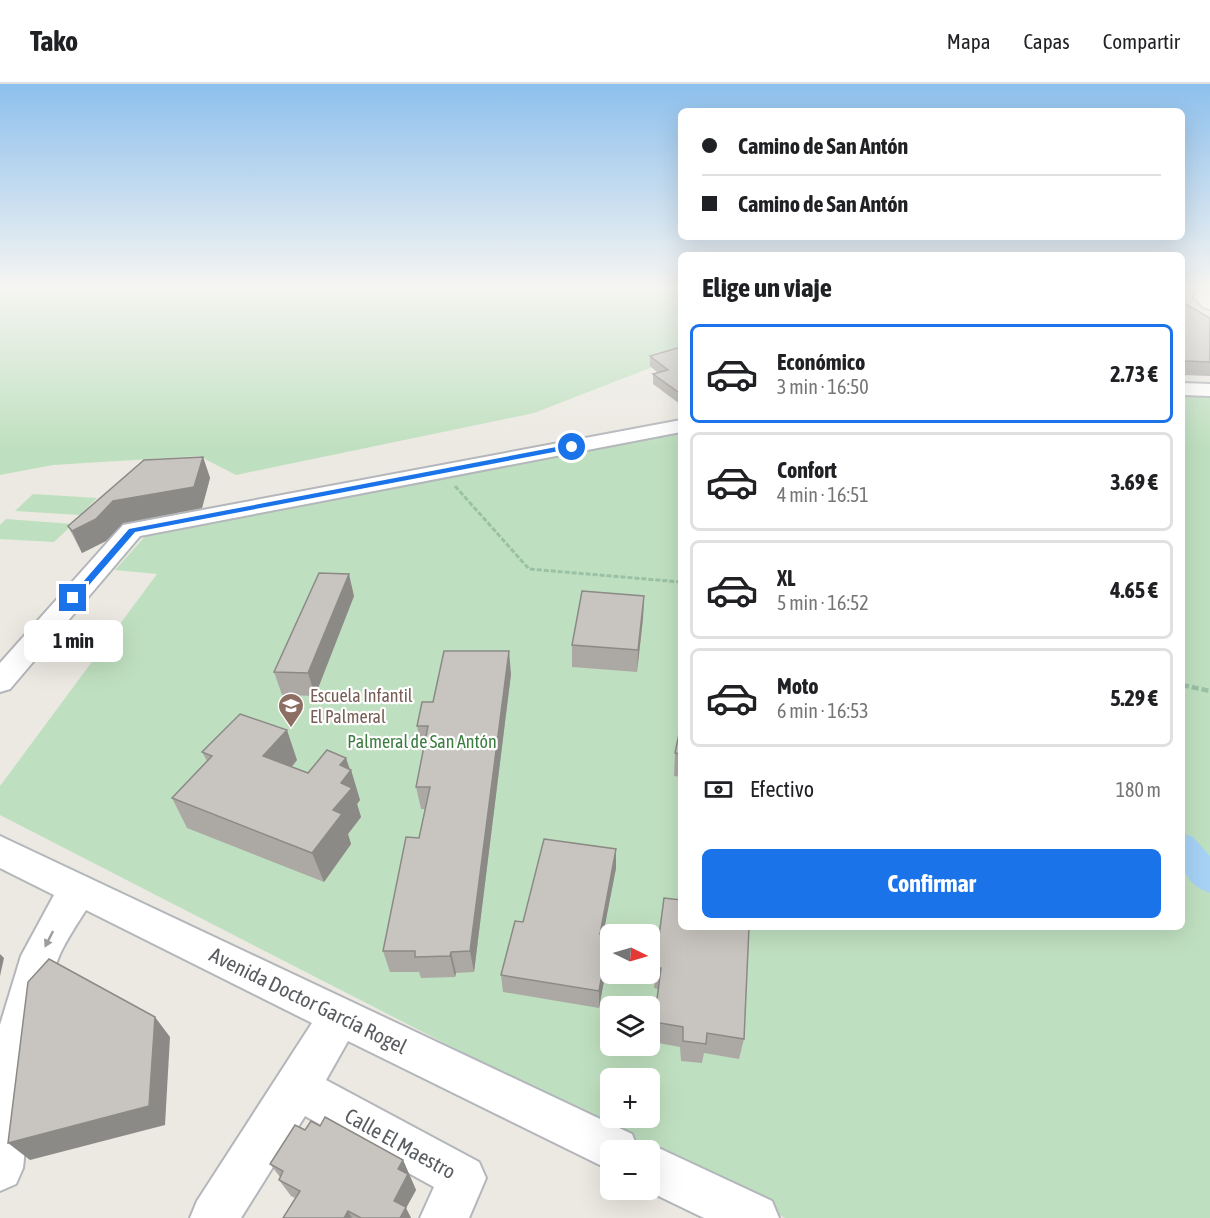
<!DOCTYPE html>
<html lang="es">
<head>
<meta charset="utf-8">
<style>
  :root { --surface:#fff; --page:#f6f6f6; --text:#202124; --muted:#757577; --line:#e0e0e0; --accent:#1a73e8 }
  body { margin:0; font-family:"Asap Condensed",sans-serif; background:var(--page); color:var(--text); height:100vh; display:flex; flex-direction:column; font-size:22px; white-space:nowrap }
  * { box-sizing:border-box; margin:0 }
  p { font-size:20px; color:var(--muted) }
  .icon { flex:none; width:33px; height:33px; fill:none; stroke:currentColor; stroke-width:2; stroke-linecap:round; stroke-linejoin:round }
  .map { position:relative; flex:1; overflow:hidden }
  .panel { position:absolute; left:678px; top:168px; width:507px; height:678px; display:flex; flex-direction:column; background:var(--surface); border-radius:9px; box-shadow:0 6px 24px #0002 }
  .panel>* { flex:none }
  .hud { position:absolute; left:678px; top:24px; width:507px; height:132px; border-radius:9px; box-shadow:0 6px 24px #0002; display:grid; align-content:center; height:132px; padding:0 24px; background:var(--surface) }
  .needle { width:39px; rotate:95deg }
  .buttons { position:absolute; left:600px; top:840px; display:grid; gap:12px }
  .buttons a { display:grid; place-items:center; width:60px; height:60px; border-radius:9px; background:var(--surface); box-shadow:0 6px 24px #0002; font-size:30px }
  .end { position:absolute; width:27px; height:27px; margin:-14px; border:8px solid #1a73e8; background:#fff; box-shadow:0 0 0 3px #fff }
  .from { border-radius:50% }
  .bubble { position:absolute; height:42px; border-radius:9px; background:var(--surface); box-shadow:0 6px 24px #0002; font-size:20px; font-weight:700; line-height:42px; text-align:center }
  .hud b { display:flex; align-items:center; gap:21px; height:57px; font-size:22px }
  .hud b+b { border-top:2px solid var(--line) }
  .hud i { width:15px; height:15px; background:var(--text) }
  ul { padding:0; list-style:none }
  li { display:flex; align-items:center; gap:18px; height:99px; margin:0 12px 9px; padding:0 12px; border:3px solid var(--line); border-radius:9px }
  li div { flex:1 }
  li b { display:block; font-size:22px }
  li em { font-style:normal; font-weight:700 }
  li.on { border-color:var(--accent) }
  li>.icon { width:54px; height:54px; stroke-width:1.5 }
  h2 { padding:0 24px; font-size:27px; line-height:72px }
  .pay { display:flex; align-items:center; gap:15px; height:66px; padding:0 24px; font-size:22px }
  .pay p { margin-inline-start:auto }
  .primary-button { display:flex; gap:12px; margin-top:auto; padding:12px 24px }
  .primary-button a { flex:1; height:69px; border-radius:9px; background:var(--accent); color:#fff; font-size:24px; font-weight:700; line-height:69px; text-align:center }
  header { display:flex; align-items:center; gap:36px; box-sizing:border-box; height:84px; padding:0 30px; background:var(--surface); border-bottom:2px solid var(--line) }
  header strong { font-size:28px }
  nav { display:flex; gap:33px; margin-inline-start:auto; font-size:21px }
  .map>svg:first-child { display:block }
  .green { fill:#bfe0c0; fill-rule:evenodd }
  .lines { fill:none; stroke-linecap:round; stroke-linejoin:round }
  .canal { fill:#a6d2f5; fill-rule:evenodd }
  .minor-casing { stroke:#b3b6ba; stroke-width:4 }
  .path-far1 { stroke:#9ac0a5; stroke-width:3; stroke-dasharray:5 2; stroke-linecap:butt }
  .path { stroke:#9ac0a5; stroke-width:4.5; stroke-dasharray:7 3; stroke-linecap:butt }
  .minor { fill:#fff; fill-rule:evenodd }
  .wall { fill:#aca9a5 }
  .shaded-wall { fill:#8c8a86 }
  .building { fill:#c8c5c0; stroke:#8c8a86; stroke-width:1.5 }
  .oneway { fill:#9b9da0 }
  .route { fill:#1a73e8 }
  .labels { text-anchor:middle; stroke-width:4.5; stroke-linejoin:round; paint-order:stroke }
  .education-label { font-size:18px; fill:#785e54; stroke:#fff; text-anchor:start }
  .park-label { font-size:18px; fill:#3c7c40; stroke:#fff }
  .near-street-label { font-size:21px; fill:#595c60; stroke:#fff }
</style>
</head>
<body>
<header>
<strong>Tako</strong>
<nav><a>Mapa</a><a>Capas</a><a>Compartir</a></nav>
</header>
<div class="map">
<svg width="1210" height="1134" viewBox="0 0 1210 1134">
  <rect width="100%" height="100%" fill="#ebe9e1"/>
  <g class="green">
    <polygon points="0,204 681,204 681,272 534,329 236,391 199,372 53,381 0,391"/>
    <path d="M1182 308H1210V1134H785L0 731V702L157 490 115 486 148 449 681 345V843H1182ZM610 850H650V890H610ZM610 922H650V962H610ZM610 994H650V1034H610Z"/>
    <polygon points="33,410 97,414 80,431 15,427"/>
    <polygon points="6,435 73,440 54,458 0,455 0,441"/>
  </g>
  <g class="lines">
    <path class="canal" d="M1182 749 1193 753 1210 772V809C1179 798 1182 777 1182 749Z"/>
    <defs>
      <g id="minor">
        <polygon points="1199,204 1210,204 1210,225 1204,224 1194,213"/>
        <polygon points="1182,299 1210,300 1210,312 1182,311"/>
        <polygon points="681,336 681,348 140,452 10,605 0,608 0,579 123,441"/>
        <path d="M0 752 632 1050 638 1065 650 1060 772 1117 779 1134H704L646 1106H650V1066H610V1086L348 957 326 996 479 1078 486 1094 469 1134H420L434 1103 305 1032 241 1134H190L197 1117 312 939 86 826C77 840 67 855 60 870 32 936 31 1014 23 1084L16 1100 0 1107V941L21 872 54 811 0 784Z"/>
      </g>
    </defs>
    <use href="#minor" class="minor-casing"/>
    <polyline class="path-far1" points="455,402 529,485 681,498"/>
    <polyline class="path" points="1182,601 1210,607"/>
    <use href="#minor" class="minor"/>
  </g>
  <g class="wall">
    <polygon points="1182,218 1210,234 1210,292 1182,291"/>
    <polygon points="681,263 681,320 680,320 653,300 653,290 658,289 650,282 650,272"/>
    <polygon points="203,373 210,394 202,424 123,439 106,457 82,469 68,442"/>
    <polygon points="354,512 315,612 282,611 274,588"/>
    <polygon points="644,512 643,534 637,588 572,583 572,561"/>
    <polygon points="511,590 474,888 456,889 455,893 421,894 419,888 390,888 383,867 419,754 425,725 421,725 416,703 423,665 422,665 417,642 433,618"/>
    <polygon points="681,645 681,693 674,692 675,669"/>
    <polygon points="202,668 297,676 292,683 308,689 346,674 350,685 351,686 360,716 357,720 361,733 348,750 351,760 324,798 187,744 172,714 207,677"/>
    <polygon points="616,784 603,850 609,869 599,924 503,908 501,891 523,838"/>
    <polygon points="664,814 744,955 739,975 704,969 702,979 681,977 680,963 653,958 658,905 654,904"/>
    <polygon points="320,1042 403,1076 416,1106 406,1124 411,1134 283,1134 295,1114 291,1112 279,1096 280,1093 270,1080 305,1046"/>
  </g>
  <g class="shaded-wall">
    <polygon points="203,373 210,394 202,424 123,439 106,457 82,469 72,447 113,417"/>
    <polygon points="349,490 354,512 315,612 308,589"/>
    <polygon points="644,512 643,534 637,588 638,566"/>
    <polygon points="509,567 511,590 474,888 470,867"/>
    <polygon points="287,646 297,676 275,702 263,672"/>
    <polygon points="346,674 350,687 351,686 360,716 357,720 361,733 348,750 351,760 324,798 312,769 341,699 340,681"/>
    <polygon points="616,765 616,784 600,867 600,850"/>
    <polygon points="609,851 609,869 599,924 599,907"/>
    <polygon points="451,868 456,889 455,893 450,872"/>
    <polygon points="0,870 4,874 0,892"/>
    <polygon points="155,933 170,953 165,1041 30,1076 8,1059"/>
    <polygon points="403,1076 416,1106 406,1124 411,1134 400,1134 394,1117 398,1085"/>
    <polygon points="348,1127 352,1134 344,1134"/>
  </g>
  <g class="building">
    <polygon points="1182,218 1210,234 1210,278 1185,277 1182,274"/>
    <polygon points="681,263 681,310 653,290 668,286 650,272"/>
    <polygon points="203,373 194,403 113,417 96,435 72,447 68,442 144,376"/>
    <polygon points="319,489 349,490 308,589 274,588"/>
    <polygon points="582,507 644,512 638,566 572,561"/>
    <polygon points="444,567 509,567 470,867 451,868 450,872 415,873 415,867 383,867 406,753 419,754 430,703 416,703 428,642 417,642 422,618 433,618"/>
    <polygon points="240,630 287,646 263,672 308,689 327,666 346,674 340,681 351,686 341,699 352,704 333,726 342,730 312,769 172,714 212,672 202,668"/>
    <polygon points="680,645 681,645 681,670 675,669"/>
    <polygon points="544,755 616,765 600,850 609,851 599,907 501,891 515,837 523,838"/>
    <polygon points="681,813 681,843 749,843 744,955 707,949 706,960 683,957 683,943 654,938 661,884 655,883 664,814 681,816"/>
    <polygon points="49,875 155,933 149,1022 8,1059 28,898"/>
    <polygon points="325,1033 403,1076 398,1085 408,1090 394,1117 406,1123 400,1134 361,1134 348,1127 344,1134 283,1134 300,1107 279,1096 283,1087 270,1080 295,1041 305,1046 311,1037 320,1042"/>
  </g>
  <defs><path id="oneway-solid" d="M-6-.8H1V-3.2L6.5 0L1 3.2V.8H-6Z" transform="scale(1.5)"/></defs>
  <use class="oneway" href="#oneway-solid" transform="translate(49 855) rotate(117)"/>
  <linearGradient id="sky" x2="0" y2="1"><stop stop-color="#8dc0ed"/><stop offset="0.56" stop-color="#f6f5f2"/><stop offset="1" stop-color="#f6f5f2" stop-opacity="0"/></linearGradient>
  <rect width="1210" height="363" fill="url(#sky)"/>
  <polygon class="route" points="572,360 575,364 135,448 76,516 69,514 129,445"/>
  <defs>
    <symbol id="school-pin" viewBox="-11 -11 22 30"><path d="M0 17L-7.5 6A9.5 9.5 0 1 1 7.5 6Z" fill="#8d6e63" stroke="#fff"/><path d="M0-5L7-2L0 1L-7-2ZM-4 1L0 2.5L4 1V4Q0 6-4 4Z" fill="#fff"/></symbol>
  </defs>
  <g fill-rule="evenodd">
    <use href="#school-pin" x="276" y="607" width="30" height="40"/>
  </g>
  <g class="labels">
    <g class="education-label">
      <text x="310" y="618">Escuela Infantil<tspan x="310" dy="21">El Palmeral</tspan></text>
    </g>
    <g class="park-label">
      <text x="422" y="664">Palmeral de San Antón</text>
    </g>
    <g class="near-street-label">
      <text transform="translate(308 917) rotate(26)" y="7">Avenida Doctor García Rogel</text>
      <text transform="translate(400 1060) rotate(29)" y="7">Calle El Maestro</text>
    </g>
  </g>
</svg>
<div class="buttons">
<a><svg class="needle" viewBox="-14 -14 28 28"><path d="M0-13l5 13h-10z" fill="#e53935"/><path d="M0 13l5-13h-10z" fill="#757577"/></svg></a>
<a><svg class="icon" aria-label="layers" viewBox="0 0 24 24"><path d="M12 4l9 5-9 5-9-5zM3 14l9 5 9-5"/></svg></a>
<a>+</a>
<a>−</a>
</div>
<i class="end from" style="left:572px;top:363px"></i>
<i class="end" style="left:73px;top:514px"></i>
<div class="bubble" style="left:24px;top:536px;width:99px">1 min</div>
<div class="hud">
<b><i class="from"></i>Camino de San Antón</b>
<b><i></i>Camino de San Antón</b>
</div>
<section class="panel">
<h2>Elige un viaje</h2>
<ul>
<li class="on"><svg class="icon" aria-label="car" viewBox="0 0 24 24"><path d="M5 17H2v-5l4-1 3-4h7l3 4 3 1v5h-3M9 17h6M6 11h13"/><circle cx="7" cy="17" r="2"/><circle cx="17" cy="17" r="2"/></svg><div><b>Económico</b><p>3 min · 16:50</p></div><em>2.73 €</em></li>
<li><svg class="icon" aria-label="car" viewBox="0 0 24 24"><path d="M5 17H2v-5l4-1 3-4h7l3 4 3 1v5h-3M9 17h6M6 11h13"/><circle cx="7" cy="17" r="2"/><circle cx="17" cy="17" r="2"/></svg><div><b>Confort</b><p>4 min · 16:51</p></div><em>3.69 €</em></li>
<li><svg class="icon" aria-label="car" viewBox="0 0 24 24"><path d="M5 17H2v-5l4-1 3-4h7l3 4 3 1v5h-3M9 17h6M6 11h13"/><circle cx="7" cy="17" r="2"/><circle cx="17" cy="17" r="2"/></svg><div><b>XL</b><p>5 min · 16:52</p></div><em>4.65 €</em></li>
<li><svg class="icon" aria-label="car" viewBox="0 0 24 24"><path d="M5 17H2v-5l4-1 3-4h7l3 4 3 1v5h-3M9 17h6M6 11h13"/><circle cx="7" cy="17" r="2"/><circle cx="17" cy="17" r="2"/></svg><div><b>Moto</b><p>6 min · 16:53</p></div><em>5.29 €</em></li>
</ul>
<div class="pay"><svg class="icon" aria-label="cash" viewBox="0 0 24 24"><path d="M3 7h18v10H3z"/><circle cx="12" cy="12" r="2"/></svg>Efectivo<p>180 m</p></div>
<div class="primary-button"><a>Confirmar</a></div>
</section>
</div>
</body>
</html>
